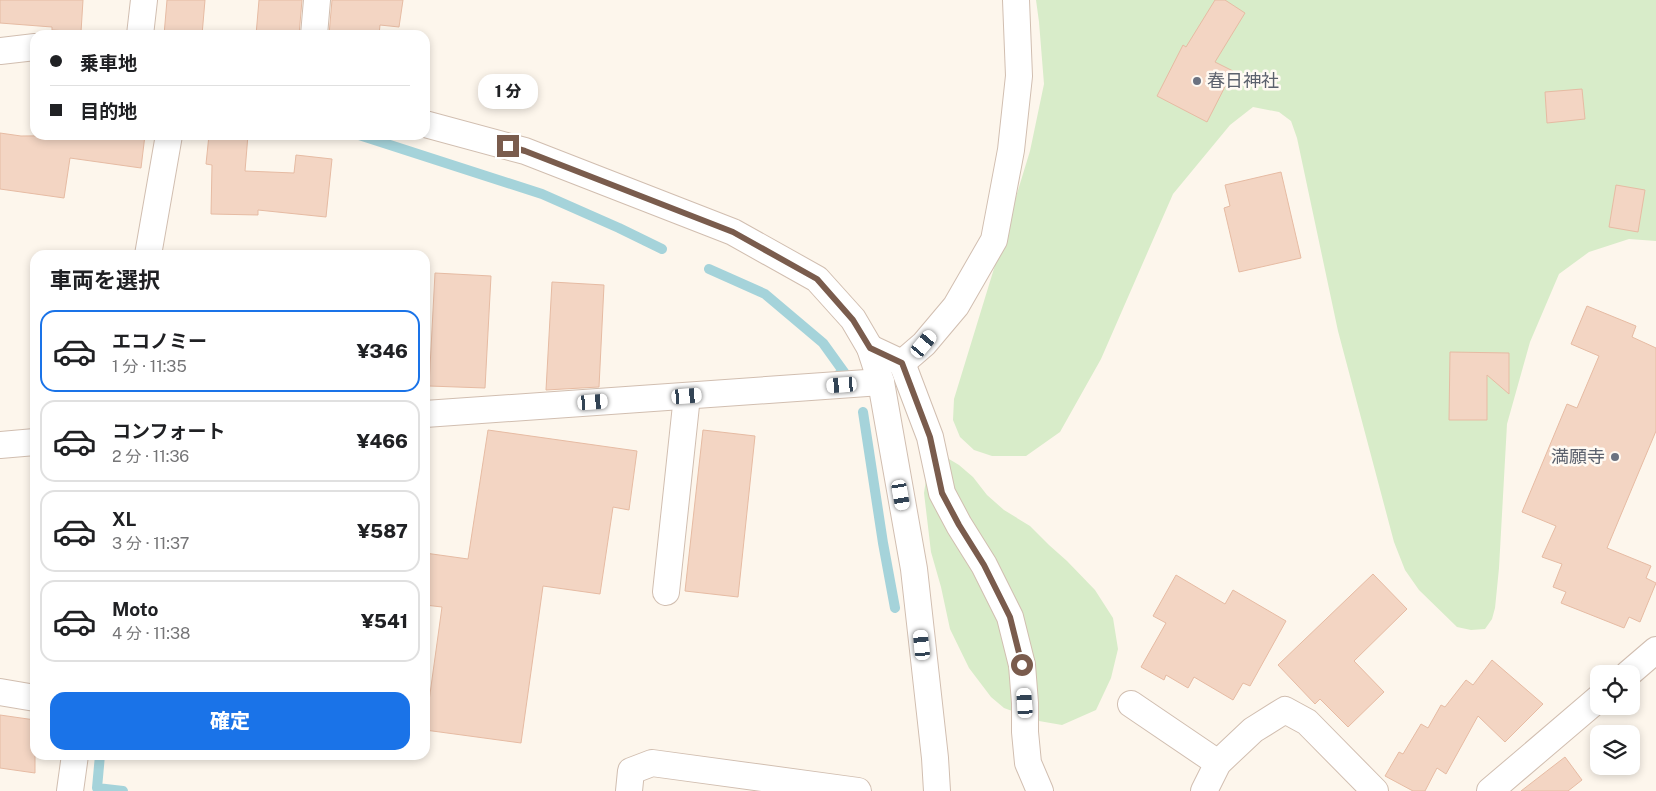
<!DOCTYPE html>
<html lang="ja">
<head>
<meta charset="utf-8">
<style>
  :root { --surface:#fff; --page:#f2f2f2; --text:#202124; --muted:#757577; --line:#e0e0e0; --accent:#1a73e8 }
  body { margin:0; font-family:"Public Sans","Noto Sans JP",sans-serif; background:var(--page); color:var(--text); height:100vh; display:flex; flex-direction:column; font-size:19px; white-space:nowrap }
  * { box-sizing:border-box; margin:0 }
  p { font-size:16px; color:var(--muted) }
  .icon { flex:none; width:28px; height:28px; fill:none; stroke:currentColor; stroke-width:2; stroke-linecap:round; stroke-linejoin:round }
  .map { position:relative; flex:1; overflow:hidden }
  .drawer { position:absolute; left:30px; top:250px; width:400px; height:510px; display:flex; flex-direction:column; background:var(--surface); border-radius:15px; box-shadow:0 2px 8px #0003 }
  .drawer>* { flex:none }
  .top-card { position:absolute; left:30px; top:30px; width:400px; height:110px; border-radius:15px; box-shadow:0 2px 8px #0003; display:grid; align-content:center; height:110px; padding:0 20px; background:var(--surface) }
  .fabs { position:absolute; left:1590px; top:665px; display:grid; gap:10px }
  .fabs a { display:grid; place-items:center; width:50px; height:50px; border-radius:10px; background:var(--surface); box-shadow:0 2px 8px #0003; font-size:25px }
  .end { position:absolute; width:22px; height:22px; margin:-11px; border:6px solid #7a5c4d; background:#fff; box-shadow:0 0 0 2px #fff }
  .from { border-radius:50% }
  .bubble { position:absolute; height:35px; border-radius:15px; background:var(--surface); box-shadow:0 2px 8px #0003; font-size:16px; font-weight:800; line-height:35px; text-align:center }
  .car { position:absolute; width:15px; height:30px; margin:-15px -8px; border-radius:6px; box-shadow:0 0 4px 1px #0007; background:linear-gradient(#fff 24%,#345 0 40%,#fff 0 76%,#345 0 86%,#fff 0) }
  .top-card b { display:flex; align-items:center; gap:18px; height:48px; font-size:19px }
  .top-card b+b { border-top:1px solid var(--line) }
  .top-card i { width:12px; height:12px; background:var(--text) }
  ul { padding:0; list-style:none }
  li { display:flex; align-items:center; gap:15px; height:82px; margin:0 10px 8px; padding:0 10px; border:2px solid var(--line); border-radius:15px }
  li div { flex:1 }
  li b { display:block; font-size:19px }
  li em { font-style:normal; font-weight:800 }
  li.current { border-color:var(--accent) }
  li>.icon { width:45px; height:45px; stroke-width:1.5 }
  h2 { padding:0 20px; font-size:22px; line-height:60px }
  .action { display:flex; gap:10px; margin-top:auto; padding:10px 20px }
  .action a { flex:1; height:58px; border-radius:15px; background:var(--accent); color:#fff; font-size:20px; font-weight:800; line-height:58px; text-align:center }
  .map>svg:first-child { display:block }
  .green { fill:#d8ecc9 }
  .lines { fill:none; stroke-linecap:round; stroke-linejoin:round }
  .stream { stroke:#a5d3da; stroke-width:10 }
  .building { fill:#f3d5c3; stroke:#e6bba3 }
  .street-casing { stroke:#d1beb0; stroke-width:28 }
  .street { stroke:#fff; stroke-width:26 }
  .route { stroke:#7a5c4d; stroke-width:6 }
  .worship-dot { fill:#6b7280; stroke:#fffaf3; stroke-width:2 }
  .labels { text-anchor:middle; stroke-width:5; stroke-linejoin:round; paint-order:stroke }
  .worship-label { font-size:18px; fill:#5b616d; stroke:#fffaf3; text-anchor:start }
</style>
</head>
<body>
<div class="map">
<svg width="1656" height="791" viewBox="0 0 1656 791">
  <rect width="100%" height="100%" fill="#fdf6ec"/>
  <g class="green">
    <polygon points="1036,0 1656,0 1656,241 1629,239 1589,252 1559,274 1530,342 1507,424 1499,568 1495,608 1492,619 1485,629 1471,630 1457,627 1419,590 1405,570 1394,542 1338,331 1297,138 1291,121 1279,112 1253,107 1230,125 1173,194 1101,359 1060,432 1026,456 992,456 974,450 960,437 953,420 954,399 1030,151 1044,84 1039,22"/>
    <polygon points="943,459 949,459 959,465 973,477 987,495 1004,510 1030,526 1049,545 1067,561 1095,590 1113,618 1118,649 1111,678 1096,710 1062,725 1039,721 1004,708 991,697 969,668 950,629 941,587 931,552 924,493 928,467"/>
  </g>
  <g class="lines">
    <g class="stream">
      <polyline points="359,135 542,194 619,228 662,249"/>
      <polyline points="709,269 765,294 823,343 846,375 838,375"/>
      <polyline points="863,412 883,543 895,608"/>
      <polyline points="100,755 97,788 123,791"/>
    </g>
  </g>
  <g class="building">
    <polygon points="0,0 83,0 81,32 52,30 52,27 0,23"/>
    <polygon points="167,0 205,0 202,35 164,35"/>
    <polygon points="259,0 302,0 299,35 256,35"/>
    <polygon points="332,0 403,0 399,27 380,25 379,35 329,35"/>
    <polygon points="1215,0 1225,0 1245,13 1215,62 1233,71 1207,122 1157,96 1183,45 1186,47"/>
    <polygon points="1582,89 1585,119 1547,123 1545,92"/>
    <polygon points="0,133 21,136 145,135 141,168 70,158 64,198 0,189"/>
    <polygon points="209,135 248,135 245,171 294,173 296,155 332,159 326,217 258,210 258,215 211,214 212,165 206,164"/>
    <polygon points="1281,172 1301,258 1239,272 1224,208 1230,206 1225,185"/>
    <polygon points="1616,185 1645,190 1638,232 1609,227"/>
    <polygon points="435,273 491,276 485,388 429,386"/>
    <polygon points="552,282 604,285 599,387 546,390"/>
    <polygon points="1587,306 1636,326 1632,337 1656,348 1656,431 1607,548 1651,566 1646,578 1656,583 1640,622 1629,617 1624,628 1561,603 1566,592 1553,587 1562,564 1542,557 1556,526 1522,512 1567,404 1577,408 1599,356 1571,344"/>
    <polygon points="1450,352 1509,353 1509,394 1487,375 1487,420 1449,420"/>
    <polygon points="488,430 637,451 629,510 613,507 600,594 543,586 521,743 425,730 442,607 425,605 425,553 468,559"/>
    <polygon points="703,430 755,436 738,597 685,591"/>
    <polygon points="1373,574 1407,609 1354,661 1384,692 1348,727 1320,699 1315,704 1278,665"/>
    <polygon points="1176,575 1225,604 1233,590 1286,621 1250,686 1243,683 1233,700 1194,677 1188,688 1166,675 1164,680 1141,667 1166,623 1153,616"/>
    <polygon points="1492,660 1543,704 1505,742 1478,716 1446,774 1437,768 1425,791 1413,791 1385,776 1399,752 1403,754 1421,724 1428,728 1441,705 1445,707 1466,680 1473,685"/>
    <polygon points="0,715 35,720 35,773 0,768"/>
    <polygon points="1565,757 1582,780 1568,791 1521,791"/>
  </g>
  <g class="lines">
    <defs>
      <g id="street">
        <polyline points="140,35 144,0"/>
        <polyline points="314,35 317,0"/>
        <polyline points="0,51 35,47"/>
        <polyline points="425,124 525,151 733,232 817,279 853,319 870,348 881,382 914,569 935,758 937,791"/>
        <polyline points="148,255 169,135"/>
        <polyline points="870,348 902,363 930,437 942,493 959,525 984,565 1010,617 1022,665 1025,703 1025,732 1028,763 1040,791"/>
        <polyline points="902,363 924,344 956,306 994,240 1011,150 1019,76 1016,0"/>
        <polyline points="425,414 881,382"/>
        <polyline points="0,445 35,442"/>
        <polyline points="666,592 687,396"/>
        <polyline points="1628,674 1656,650"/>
        <polyline points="0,692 35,698"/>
        <polyline points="1131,704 1218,763"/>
        <polyline points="70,791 75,755"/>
        <polyline points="629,791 631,771 652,763 858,791"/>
        <polyline points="1204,791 1218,763 1253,730 1285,710 1307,722 1375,791"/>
        <polyline points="1490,791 1599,698"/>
      </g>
    </defs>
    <use href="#street" class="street-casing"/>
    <use href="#street" class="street"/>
  </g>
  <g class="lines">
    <polyline class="route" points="508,146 525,151 733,232 817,279 853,320 870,348 902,363 930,437 942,493 959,525 984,565 1010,617 1022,665"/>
  </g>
  <g class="worship-dot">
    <circle cx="1197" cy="81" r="5"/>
    <circle cx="1615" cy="457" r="5"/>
  </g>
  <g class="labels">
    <g class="worship-label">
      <text x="1207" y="87">春日神社</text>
      <text x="1605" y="463" text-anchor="end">満願寺</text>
    </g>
  </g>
</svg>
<div class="fabs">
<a><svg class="icon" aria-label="locate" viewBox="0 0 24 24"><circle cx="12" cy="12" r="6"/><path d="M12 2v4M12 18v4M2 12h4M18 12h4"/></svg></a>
<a><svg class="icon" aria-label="layers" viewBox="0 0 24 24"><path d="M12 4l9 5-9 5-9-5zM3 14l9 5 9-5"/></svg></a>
</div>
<i class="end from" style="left:1022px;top:665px"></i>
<i class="end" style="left:508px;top:146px"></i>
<div class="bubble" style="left:478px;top:74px;width:60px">1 分</div>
<i class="car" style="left:924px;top:344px;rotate:40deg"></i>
<i class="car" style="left:842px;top:385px;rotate:266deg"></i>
<i class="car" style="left:687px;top:396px;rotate:86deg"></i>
<i class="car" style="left:593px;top:402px;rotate:86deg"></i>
<i class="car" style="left:901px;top:495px;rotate:170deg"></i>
<i class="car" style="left:922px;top:645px;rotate:354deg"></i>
<i class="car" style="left:1025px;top:703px;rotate:356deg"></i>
<div class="top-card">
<b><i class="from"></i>乗車地</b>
<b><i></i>目的地</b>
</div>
<section class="drawer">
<h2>車両を選択</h2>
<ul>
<li class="current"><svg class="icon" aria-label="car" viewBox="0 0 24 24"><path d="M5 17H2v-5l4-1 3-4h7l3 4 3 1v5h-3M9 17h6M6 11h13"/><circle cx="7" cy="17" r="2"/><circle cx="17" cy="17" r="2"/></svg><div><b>エコノミー</b><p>1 分 · 11:35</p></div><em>¥346</em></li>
<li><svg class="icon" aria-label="car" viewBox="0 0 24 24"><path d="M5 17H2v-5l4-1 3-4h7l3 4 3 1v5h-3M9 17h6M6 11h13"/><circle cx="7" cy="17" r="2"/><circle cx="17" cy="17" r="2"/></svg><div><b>コンフォート</b><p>2 分 · 11:36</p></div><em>¥466</em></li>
<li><svg class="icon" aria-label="car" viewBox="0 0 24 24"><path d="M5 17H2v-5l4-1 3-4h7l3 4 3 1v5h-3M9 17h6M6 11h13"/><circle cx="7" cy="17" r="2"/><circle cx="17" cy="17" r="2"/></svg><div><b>XL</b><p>3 分 · 11:37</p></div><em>¥587</em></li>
<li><svg class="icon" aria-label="car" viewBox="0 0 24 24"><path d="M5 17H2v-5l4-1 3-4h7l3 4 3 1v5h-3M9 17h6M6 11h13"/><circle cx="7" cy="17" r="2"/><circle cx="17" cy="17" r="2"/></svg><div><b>Moto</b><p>4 分 · 11:38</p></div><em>¥541</em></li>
</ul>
<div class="action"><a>確定</a></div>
</section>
</div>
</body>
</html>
